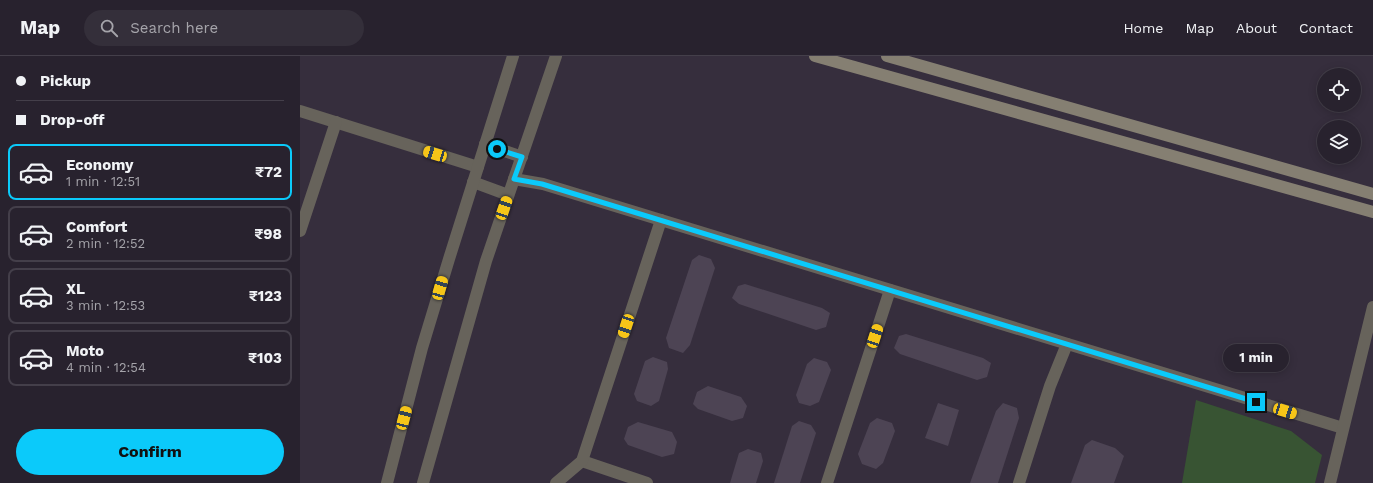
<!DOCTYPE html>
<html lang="en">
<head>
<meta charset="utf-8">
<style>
  :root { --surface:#28222e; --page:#342f3a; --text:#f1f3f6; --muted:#a5a4aa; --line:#443f4a; --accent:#0bcafa }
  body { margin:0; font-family:"Work Sans",sans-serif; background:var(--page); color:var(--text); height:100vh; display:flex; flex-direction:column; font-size:15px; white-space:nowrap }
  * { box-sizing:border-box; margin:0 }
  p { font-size:13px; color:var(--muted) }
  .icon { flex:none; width:22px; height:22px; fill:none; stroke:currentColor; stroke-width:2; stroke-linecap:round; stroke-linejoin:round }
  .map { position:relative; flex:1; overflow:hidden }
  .drawer { display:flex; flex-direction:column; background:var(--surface); width:300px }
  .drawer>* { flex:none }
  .hud { display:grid; align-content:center; height:88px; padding:0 16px; background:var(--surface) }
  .fabs { position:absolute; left:1017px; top:12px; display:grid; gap:8px }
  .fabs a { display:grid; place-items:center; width:44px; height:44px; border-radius:50%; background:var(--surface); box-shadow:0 2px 10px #0003,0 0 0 1px var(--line); font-size:20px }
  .end { position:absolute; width:18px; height:18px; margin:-9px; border:5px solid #0bcafa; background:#111; box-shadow:0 0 0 2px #111 }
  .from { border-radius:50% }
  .bubble { position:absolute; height:28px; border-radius:14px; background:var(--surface); box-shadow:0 2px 10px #0003,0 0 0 1px var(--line); font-size:13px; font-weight:700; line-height:28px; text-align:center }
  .car { position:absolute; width:12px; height:24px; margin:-12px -6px; border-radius:5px; box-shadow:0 0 3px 1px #0007; background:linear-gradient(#f5c518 24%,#345 0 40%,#f5c518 0 76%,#345 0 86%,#f5c518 0) }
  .hud b { display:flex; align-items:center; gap:14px; height:38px; font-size:15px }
  .hud b+b { border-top:1px solid var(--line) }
  .hud i { width:10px; height:10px; background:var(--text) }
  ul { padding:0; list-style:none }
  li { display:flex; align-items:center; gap:12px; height:56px; margin:0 8px 6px; padding:0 8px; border:2px solid var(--line); border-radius:8px }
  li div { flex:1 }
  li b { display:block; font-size:15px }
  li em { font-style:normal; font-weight:700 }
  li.on { border-color:var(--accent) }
  li>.icon { width:36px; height:36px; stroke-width:1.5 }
  .action { display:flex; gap:8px; margin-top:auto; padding:8px 16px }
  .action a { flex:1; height:46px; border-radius:24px; background:var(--accent); color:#111; font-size:16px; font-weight:700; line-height:46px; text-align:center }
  header { display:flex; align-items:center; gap:24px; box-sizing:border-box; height:56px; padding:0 20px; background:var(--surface); border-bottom:1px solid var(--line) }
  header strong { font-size:19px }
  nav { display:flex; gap:22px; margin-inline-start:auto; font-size:14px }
  .search { width:280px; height:36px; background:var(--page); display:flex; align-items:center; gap:10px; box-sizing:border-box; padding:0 14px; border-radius:22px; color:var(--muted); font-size:15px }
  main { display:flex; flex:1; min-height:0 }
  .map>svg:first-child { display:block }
  .green { fill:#385433 }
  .building { fill:#4d4454 }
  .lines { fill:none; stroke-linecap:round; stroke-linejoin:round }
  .street { stroke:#67635b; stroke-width:12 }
  .secondary { stroke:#857f72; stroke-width:12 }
  .route { stroke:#0bcafa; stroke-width:5 }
</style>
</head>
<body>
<header>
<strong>Map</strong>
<div class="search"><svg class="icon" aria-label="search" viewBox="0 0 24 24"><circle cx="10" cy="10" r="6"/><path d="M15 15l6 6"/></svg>Search here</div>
<nav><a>Home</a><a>Map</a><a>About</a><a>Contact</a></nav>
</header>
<main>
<section class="drawer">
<div class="hud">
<b><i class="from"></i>Pickup</b>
<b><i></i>Drop-off</b>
</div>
<ul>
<li class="on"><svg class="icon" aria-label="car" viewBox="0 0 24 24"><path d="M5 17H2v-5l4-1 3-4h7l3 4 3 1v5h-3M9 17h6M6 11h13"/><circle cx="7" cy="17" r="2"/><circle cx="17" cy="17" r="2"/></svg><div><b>Economy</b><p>1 min · 12:51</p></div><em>₹72</em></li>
<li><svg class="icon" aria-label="car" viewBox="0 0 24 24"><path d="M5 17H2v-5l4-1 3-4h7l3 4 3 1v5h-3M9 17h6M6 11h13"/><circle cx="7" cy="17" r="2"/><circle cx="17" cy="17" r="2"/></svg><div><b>Comfort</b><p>2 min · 12:52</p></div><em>₹98</em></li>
<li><svg class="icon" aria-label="car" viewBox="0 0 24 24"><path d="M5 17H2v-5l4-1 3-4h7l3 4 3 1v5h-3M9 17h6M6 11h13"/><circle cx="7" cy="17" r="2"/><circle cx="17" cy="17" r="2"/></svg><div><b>XL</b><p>3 min · 12:53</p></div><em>₹123</em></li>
<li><svg class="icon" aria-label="car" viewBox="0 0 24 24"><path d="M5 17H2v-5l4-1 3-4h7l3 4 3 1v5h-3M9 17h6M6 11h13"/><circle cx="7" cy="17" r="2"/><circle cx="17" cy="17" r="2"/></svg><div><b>Moto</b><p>4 min · 12:54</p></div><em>₹103</em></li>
</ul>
<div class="action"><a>Confirm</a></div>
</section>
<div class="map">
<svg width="1073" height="427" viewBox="0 0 1073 427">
  <rect width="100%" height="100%" fill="#362e3d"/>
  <polygon class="green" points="896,344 991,375 1022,399 1015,427 882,427"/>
  <g class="building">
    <polygon points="399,199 411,203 415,212 390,289 383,297 369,292 366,282 392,204"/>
    <polygon points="445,228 522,252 530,257 526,271 516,274 439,248 432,242 438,230"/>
    <polygon points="606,278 683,302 691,307 687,321 677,324 600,298 594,292 599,280"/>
    <polygon points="353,301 367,306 368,313 359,345 351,350 337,345 334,338 345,305"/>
    <polygon points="514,302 527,306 531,314 519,346 510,350 499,347 496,339 507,308"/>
    <polygon points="408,330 441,341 447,350 443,362 432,365 398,353 393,348 397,336"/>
    <polygon points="638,347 659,354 648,390 625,382"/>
    <polygon points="703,347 717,352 719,362 698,427 670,427 696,355"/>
    <polygon points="577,362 592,367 595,375 583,407 576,413 562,408 558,398 570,367"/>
    <polygon points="499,365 511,369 516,377 500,427 474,427 492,370"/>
    <polygon points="338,366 372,376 377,386 374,398 362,401 328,389 324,383 328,371"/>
    <polygon points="792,384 815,392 824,400 814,427 771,427 785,389"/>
    <polygon points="448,393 461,397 463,405 456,427 430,427 439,397"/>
  </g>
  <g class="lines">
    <g class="street">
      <polyline points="0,55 178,111"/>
      <polyline points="185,88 222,101"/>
      <polyline points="214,123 243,128 1043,372"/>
      <polyline points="173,126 208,139"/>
      <polyline points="0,175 36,66"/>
      <polyline points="282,405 347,427"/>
      <polyline points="87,427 122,292 149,203 213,0"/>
      <polyline points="123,427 186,205 256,0"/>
      <polyline points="256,427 282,405 361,164"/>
      <polyline points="527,427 590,234"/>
      <polyline points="719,427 750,330 767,288"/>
      <polyline points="1030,427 1073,251"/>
    </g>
    <g class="secondary">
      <polyline points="515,0 1073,156"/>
      <polyline points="587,0 1073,138"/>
    </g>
  </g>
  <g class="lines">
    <polyline class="route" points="197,93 222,101 214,123 242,128 956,346"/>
  </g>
</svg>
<div class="fabs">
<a><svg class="icon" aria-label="locate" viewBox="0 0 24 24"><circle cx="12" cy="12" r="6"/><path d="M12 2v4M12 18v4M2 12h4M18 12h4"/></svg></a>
<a><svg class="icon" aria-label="layers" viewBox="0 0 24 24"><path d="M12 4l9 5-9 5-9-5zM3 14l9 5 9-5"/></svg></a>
</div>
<i class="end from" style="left:197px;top:93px"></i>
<i class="end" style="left:956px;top:346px"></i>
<div class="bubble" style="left:923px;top:288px;width:66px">1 min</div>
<i class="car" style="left:135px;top:98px;rotate:287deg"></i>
<i class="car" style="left:204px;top:152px;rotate:19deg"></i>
<i class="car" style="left:140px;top:232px;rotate:16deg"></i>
<i class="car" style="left:326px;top:270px;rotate:198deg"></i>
<i class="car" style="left:575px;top:280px;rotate:18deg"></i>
<i class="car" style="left:985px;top:355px;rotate:107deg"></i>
<i class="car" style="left:104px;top:362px;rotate:15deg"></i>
</div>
</main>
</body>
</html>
